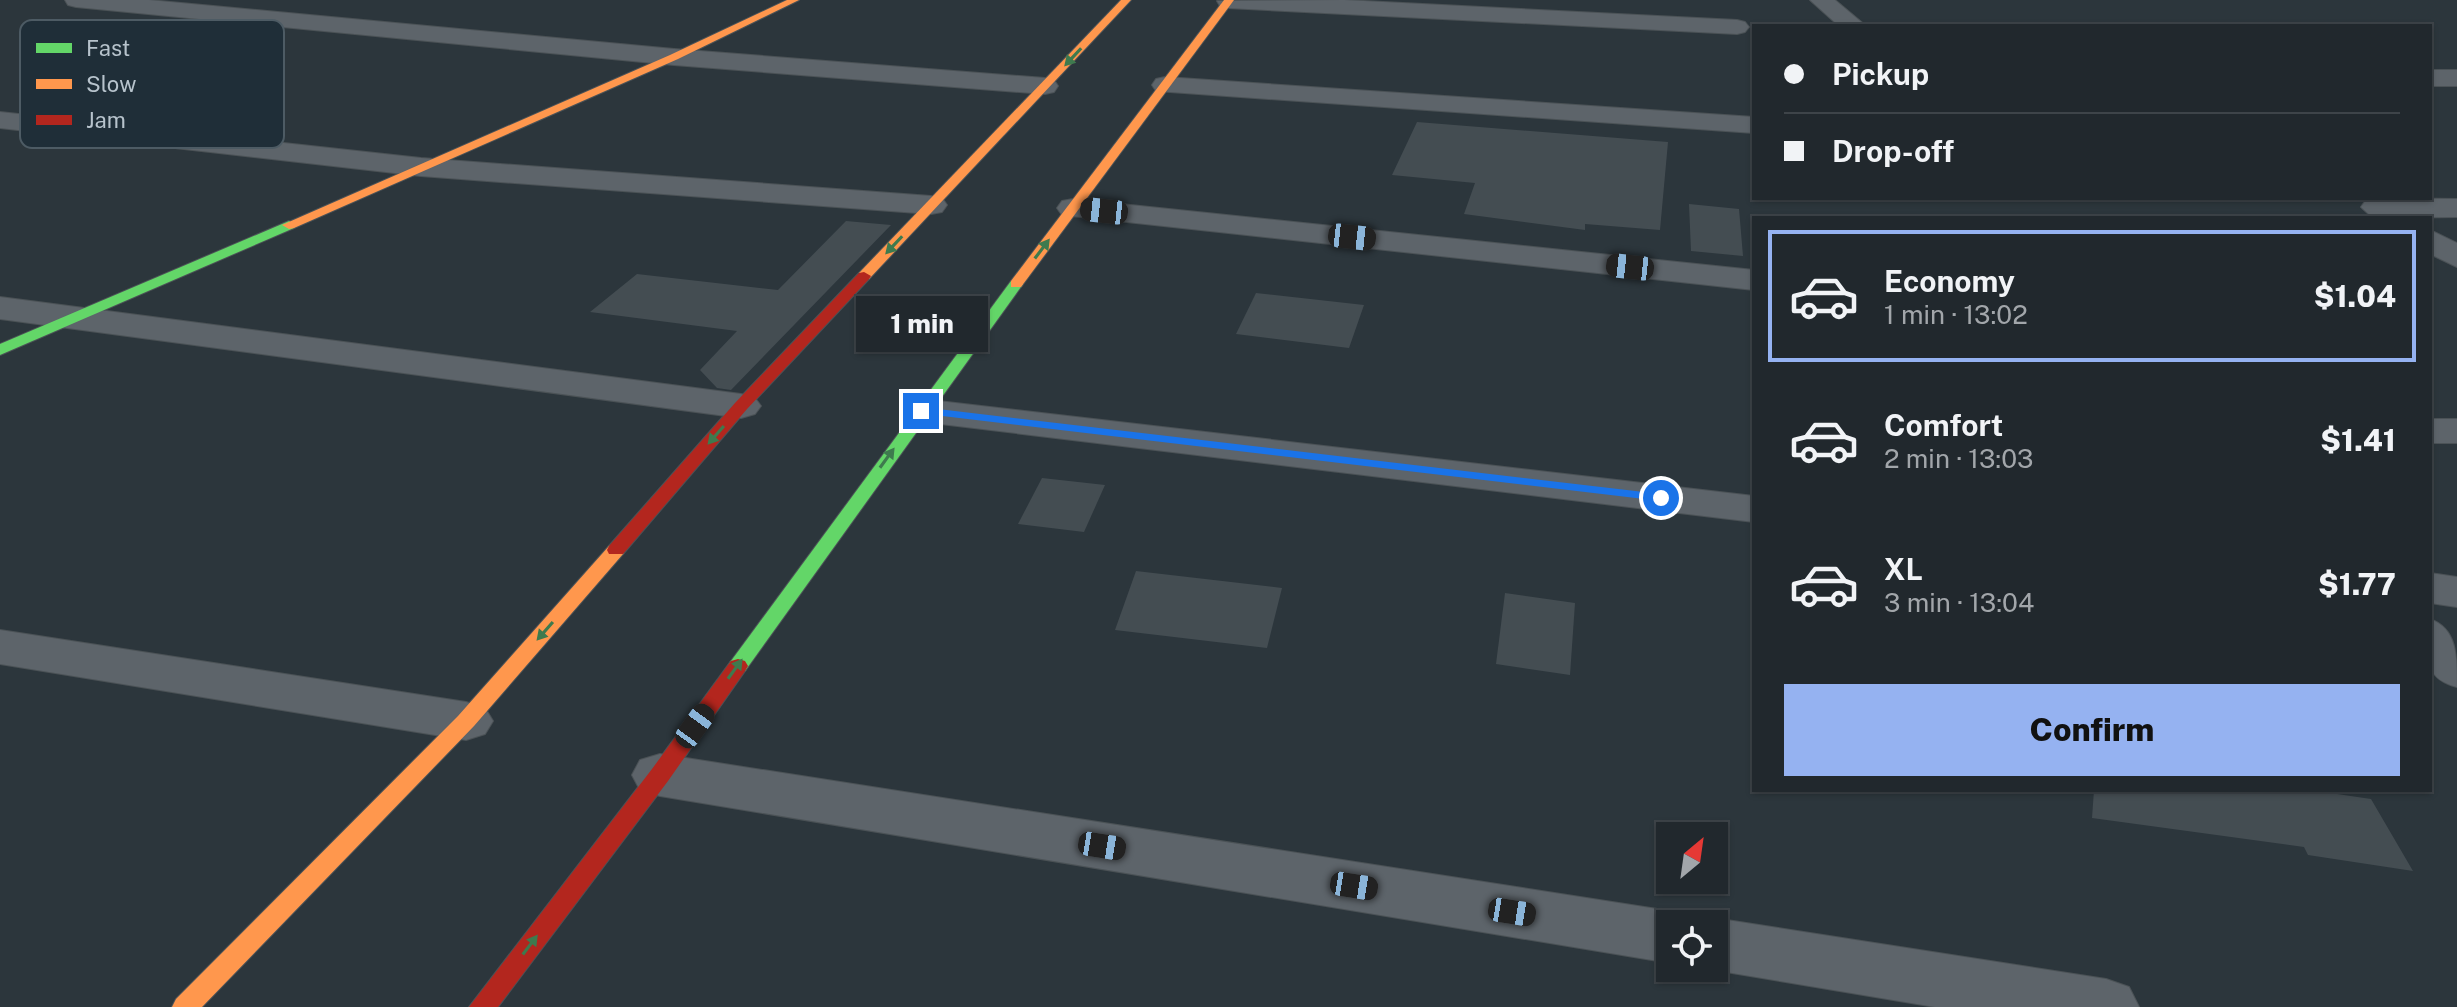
<!DOCTYPE html>
<html lang="en">
<head>
<meta charset="utf-8">
<style>
  :root { --surface:#21282d; --page:#293035; --text:#f1f3f6; --muted:#a2a6aa; --line:#3e4449; --accent:#95b2f1 }
  body { margin:0; font-family:"Public Sans",sans-serif; background:var(--page); color:var(--text); height:100vh; display:flex; flex-direction:column; font-size:30px; white-space:nowrap }
  * { box-sizing:border-box; margin:0 }
  p { font-size:26px; color:var(--muted) }
  .icon { flex:none; width:44px; height:44px; fill:none; stroke:currentColor; stroke-width:2; stroke-linecap:round; stroke-linejoin:round }
  .map { position:relative; flex:1; overflow:hidden }
  .sheet { position:absolute; left:1752px; top:216px; width:680px; height:576px; display:flex; flex-direction:column; background:var(--surface); border-radius:0px; box-shadow:0 2px 6px #0004,0 0 0 2px var(--line) }
  .sheet>* { flex:none }
  .hud { position:absolute; left:1752px; top:24px; width:680px; height:176px; border-radius:0px; box-shadow:0 2px 6px #0004,0 0 0 2px var(--line); display:grid; align-content:center; height:176px; padding:0 32px; background:var(--surface) }
  .needle { width:52px; rotate:29deg }
  .buttons { position:absolute; left:1656px; top:822px; display:grid; gap:16px }
  .buttons a { display:grid; place-items:center; width:72px; height:72px; border-radius:0px; background:var(--surface); box-shadow:0 2px 6px #0004,0 0 0 2px var(--line); font-size:40px }
  .end { position:absolute; width:36px; height:36px; margin:-18px; border:10px solid #1a73e8; background:#fff; box-shadow:0 0 0 4px #fff }
  .from { border-radius:50% }
  .bubble { position:absolute; height:56px; border-radius:0px; background:var(--surface); box-shadow:0 2px 6px #0004,0 0 0 2px var(--line); font-size:26px; font-weight:800; line-height:56px; text-align:center }
  .car { position:absolute; width:24px; height:48px; margin:-24px -12px; border-radius:10px; box-shadow:0 0 6px 2px #0007; background:linear-gradient(#222 24%,#8ab4d8 0 40%,#222 0 76%,#8ab4d8 0 86%,#222 0) }
  .hud b { display:flex; align-items:center; gap:28px; height:76px; font-size:30px }
  .hud b+b { border-top:2px solid var(--line) }
  .hud i { width:20px; height:20px; background:var(--text) }
  ul { padding:14px 0 0; list-style:none }
  li { display:flex; align-items:center; gap:24px; height:132px; margin:0 16px 12px; padding:0 16px; border:4px solid transparent; border-radius:0px }
  li div { flex:1 }
  li b { display:block; font-size:30px }
  li em { font-style:normal; font-weight:800 }
  li.on { border-color:var(--accent) }
  li>.icon { width:72px; height:72px; stroke-width:1.5 }
  .action { display:flex; gap:16px; margin-top:auto; padding:16px 32px }
  .action a { flex:1; height:92px; border-radius:0px; background:var(--accent); color:#111; font-size:32px; font-weight:800; line-height:92px; text-align:center }
  .map>svg:first-child { display:block }
  .building { fill:#444d52 }
  .lines { fill:none; stroke-linecap:round; stroke-linejoin:round }
  .street-casing { stroke:#4b5256; stroke-width:2 }
  .fast-casing { stroke:#4b5256; stroke-width:2 }
  .slow-casing { stroke:#4b5256; stroke-width:2 }
  .jam-casing { stroke:#4b5256; stroke-width:2 }
  .street { fill:#5d646a; fill-rule:evenodd }
  .fast { fill:#63d668; fill-rule:evenodd }
  .slow { fill:#ff974d; fill-rule:evenodd }
  .jam { fill:#b3261e; fill-rule:evenodd }
  .oneway { fill:#3e7a4e }
  .route { fill:#1a73e8 }
  .key { fill:#1f2e38; stroke:#4d5b64; stroke-width:2 }
  .key-label { font-size:22px; fill:#b7c3cc }
</style>
</head>
<body>
<div class="map">
<svg width="2457" height="1007" viewBox="0 0 2457 1007">
  <rect width="100%" height="100%" fill="#2c363c"/>
  <g class="building">
    <polygon points="1417,122 1668,142 1660,230 1585,224 1585,230 1464,214 1475,183 1392,175"/>
    <polygon points="1689,204 1739,209 1743,256 1691,251"/>
    <polygon points="846,221 891,225 731,390 717,388 700,370 737,331 590,312 637,274 778,290"/>
    <polygon points="1256,293 1364,305 1349,348 1236,334"/>
    <polygon points="1042,478 1105,485 1084,532 1018,524"/>
    <polygon points="1136,571 1282,588 1267,648 1115,630"/>
    <polygon points="1505,593 1575,603 1570,675 1496,664"/>
    <polygon points="2094,790 2310,790 2371,799 2413,871 2308,855 2304,847 2092,818"/>
  </g>
  <g class="lines">
    <defs>
      <g id="street">
        <polygon points="65,0 149,0 674,49 1045,78 1054,80 1058,86 1054,92 1045,94 674,65 76,7 68,5"/>
        <polygon points="1344,0 1737,20 1745,22 1749,27 1745,32 1737,34 1228,8 1220,6 1217,1"/>
        <polygon points="1810,0 1835,0 1866,26 1839,26"/>
        <rect x="2430" y="70" width="27" height="16"/>
        <polygon points="1165,77 1754,117 1754,133 1156,91 1152,85 1156,79"/>
        <polygon points="0,112 421,158 931,196 942,198 947,205 942,212 931,214 421,176 0,128"/>
        <polygon points="2375,198 2457,199 2457,217 2373,218 2361,207 2366,200"/>
        <polygon points="1073,199 1754,270 1754,290 1062,215 1057,208 1062,201"/>
        <polygon points="2430,230 2457,243 2457,267 2430,254"/>
        <polygon points="0,297 741,394 755,398 761,406 755,414 741,418 0,319"/>
        <polygon points="921,399 1754,496 1754,522 907,420 901,411 907,402"/>
        <rect x="2430" y="419" width="27" height="24"/>
        <polygon points="2430,573 2457,577 2457,607 2430,603"/>
        <path d="M2430 619C2457 629 2457 655 2457 687 2419 677 2430 653 2430 619Z"/>
        <polygon points="0,630 466,702 485,708 493,721 485,734 466,740 0,664"/>
        <polygon points="660,754 1670,911 1692,919 1695,924 1670,924 1670,963 660,796 640,790 632,775 640,760"/>
        <polygon points="1714,918 2106,979 2129,987 2139,1007 1935,1007 1714,970 1708,968 1714,968 1714,924 1696,924"/>
      </g>
      <g id="fast">
        <polygon points="289,221 296,225 294,228 0,355 0,344"/>
        <polygon points="1016,280 1023,284 745,671 731,671 728,666 731,661 1011,281"/>
      </g>
      <g id="slow">
        <polygon points="787,0 799,0 678,59 294,228 289,229 282,225 670,55"/>
        <polygon points="1121,0 1131,0 869,279 859,279 859,273"/>
        <polygon points="1224,0 1234,0 1021,287 1011,287 1011,281"/>
        <polygon points="616,544 625,550 623,554 474,726 202,1007 172,1007 176,999 458,716 609,546"/>
      </g>
      <g id="jam">
        <polygon points="864,272 871,276 869,279 747,409 623,554 609,554 607,550 609,546 735,403 859,273"/>
        <polygon points="738,659 745,661 748,666 745,671 668,781 498,1007 469,1007 652,769 731,661"/>
      </g>
    </defs>
    <use href="#street" class="street-casing"/>
    <use href="#fast" class="fast-casing"/>
    <use href="#slow" class="slow-casing"/>
    <use href="#jam" class="jam-casing"/>
    <use href="#street" class="street"/>
    <use href="#fast" class="fast"/>
    <use href="#slow" class="slow"/>
    <use href="#jam" class="jam"/>
  </g>
  <defs><path id="oneway-solid" d="M-6-.8H1V-3.2L6.5 0L1 3.2V.8H-6Z" transform="scale(2)"/></defs>
  <g class="oneway">
    <use href="#oneway-solid" transform="translate(1073 57) rotate(133)"/>
    <use href="#oneway-solid" transform="translate(894 245) rotate(133)"/>
    <use href="#oneway-solid" transform="translate(1042 249) rotate(-53)"/>
    <use href="#oneway-solid" transform="translate(716 435) rotate(131)"/>
    <use href="#oneway-solid" transform="translate(887 458) rotate(-54)"/>
    <use href="#oneway-solid" transform="translate(545 631) rotate(131)"/>
    <use href="#oneway-solid" transform="translate(735 669) rotate(-54)"/>
    <use href="#oneway-solid" transform="translate(530 945) rotate(-53)"/>
  </g>
  <polygon class="route" points="921,407 1661,494 1668,498 1661,501 917,413 917,408"/>
  <rect x="20" y="20" width="264" height="128" rx="12" class="key"/>
  <rect x="36" y="43" width="36" height="10" fill="#63d668"/>
  <rect x="36" y="79" width="36" height="10" fill="#ff974d"/>
  <rect x="36" y="115" width="36" height="10" fill="#b3261e"/>
  <g class="key-label">
    <text x="86" y="56">Fast</text>
    <text x="86" y="92">Slow</text>
    <text x="86" y="128">Jam</text>
  </g>
</svg>
<div class="buttons">
<a><svg class="needle" viewBox="-14 -14 28 28"><path d="M0-13l5 13h-10z" fill="#e53935"/><path d="M0 13l5-13h-10z" fill="#a2a6aa"/></svg></a>
<a><svg class="icon" aria-label="locate" viewBox="0 0 24 24"><circle cx="12" cy="12" r="6"/><path d="M12 2v4M12 18v4M2 12h4M18 12h4"/></svg></a>
</div>
<i class="end from" style="left:1661px;top:498px"></i>
<i class="end" style="left:921px;top:411px"></i>
<div class="bubble" style="left:856px;top:296px;width:132px">1 min</div>
<i class="car" style="left:1104px;top:211px;rotate:276deg"></i>
<i class="car" style="left:1352px;top:237px;rotate:96deg"></i>
<i class="car" style="left:1630px;top:267px;rotate:276deg"></i>
<i class="car" style="left:695px;top:726px;rotate:36deg"></i>
<i class="car" style="left:1102px;top:846px;rotate:99deg"></i>
<i class="car" style="left:1354px;top:886px;rotate:99deg"></i>
<i class="car" style="left:1512px;top:912px;rotate:99deg"></i>
<div class="hud">
<b><i class="from"></i>Pickup</b>
<b><i></i>Drop-off</b>
</div>
<section class="sheet">
<ul>
<li class="on"><svg class="icon" aria-label="car" viewBox="0 0 24 24"><path d="M5 17H2v-5l4-1 3-4h7l3 4 3 1v5h-3M9 17h6M6 11h13"/><circle cx="7" cy="17" r="2"/><circle cx="17" cy="17" r="2"/></svg><div><b>Economy</b><p>1 min · 13:02</p></div><em>$1.04</em></li>
<li><svg class="icon" aria-label="car" viewBox="0 0 24 24"><path d="M5 17H2v-5l4-1 3-4h7l3 4 3 1v5h-3M9 17h6M6 11h13"/><circle cx="7" cy="17" r="2"/><circle cx="17" cy="17" r="2"/></svg><div><b>Comfort</b><p>2 min · 13:03</p></div><em>$1.41</em></li>
<li><svg class="icon" aria-label="car" viewBox="0 0 24 24"><path d="M5 17H2v-5l4-1 3-4h7l3 4 3 1v5h-3M9 17h6M6 11h13"/><circle cx="7" cy="17" r="2"/><circle cx="17" cy="17" r="2"/></svg><div><b>XL</b><p>3 min · 13:04</p></div><em>$1.77</em></li>
</ul>
<div class="action"><a>Confirm</a></div>
</section>
</div>
</body>
</html>
